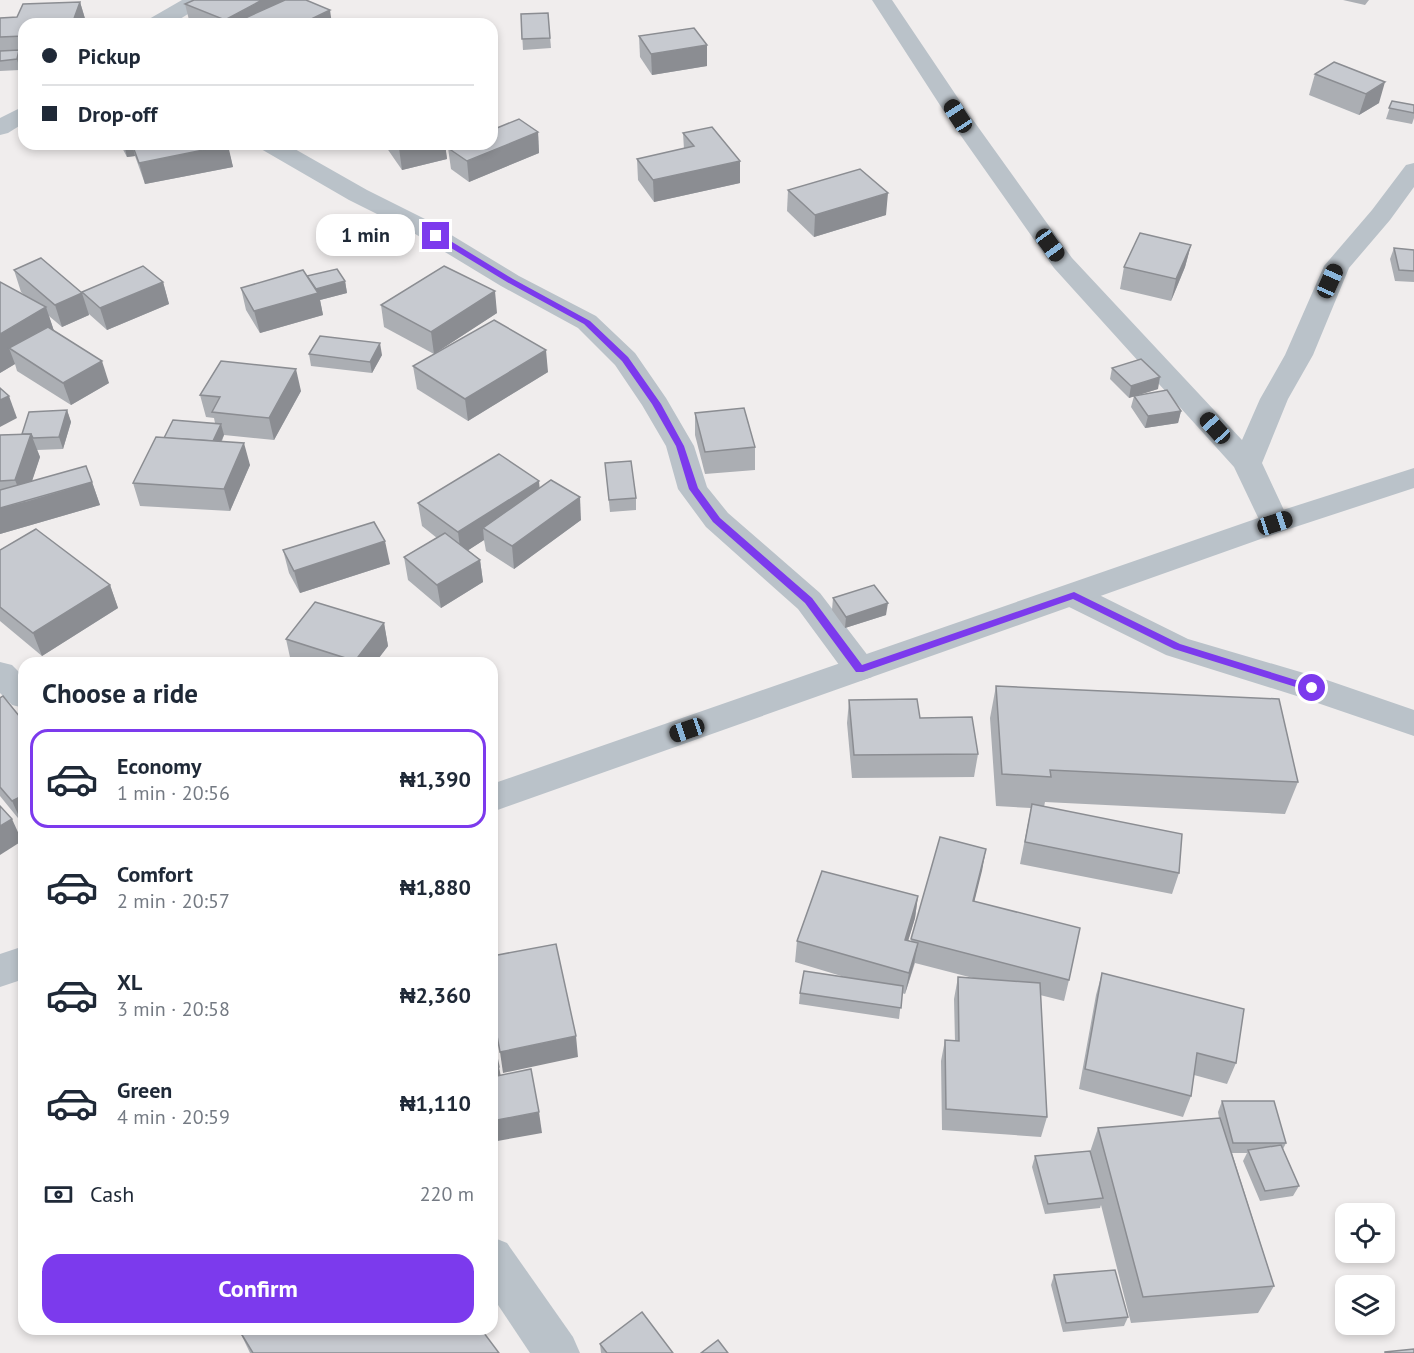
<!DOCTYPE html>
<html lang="en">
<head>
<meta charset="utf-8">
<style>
  :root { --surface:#fff; --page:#f2f2f3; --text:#1f2937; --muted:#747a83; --line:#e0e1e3; --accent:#7c3aed }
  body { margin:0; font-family:"PT Sans",sans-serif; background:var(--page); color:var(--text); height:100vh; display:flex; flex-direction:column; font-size:22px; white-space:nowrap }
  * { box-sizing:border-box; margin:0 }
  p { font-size:20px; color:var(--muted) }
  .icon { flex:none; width:33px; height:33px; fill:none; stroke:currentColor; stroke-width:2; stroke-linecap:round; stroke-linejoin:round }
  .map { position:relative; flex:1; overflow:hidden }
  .drawer { position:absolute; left:18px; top:657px; width:480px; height:678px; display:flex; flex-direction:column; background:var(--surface); border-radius:18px; box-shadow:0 3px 9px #0003 }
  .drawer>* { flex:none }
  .guide { position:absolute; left:18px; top:18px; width:480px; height:132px; border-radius:18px; box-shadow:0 3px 9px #0003; display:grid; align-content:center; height:132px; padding:0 24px; background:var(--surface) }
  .fabs { position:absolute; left:1335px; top:1203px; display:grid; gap:12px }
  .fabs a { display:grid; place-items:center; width:60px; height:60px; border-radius:12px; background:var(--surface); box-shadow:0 3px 9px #0003; font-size:30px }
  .end { position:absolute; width:27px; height:27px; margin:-14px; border:8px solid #7c3aed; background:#fff; box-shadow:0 0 0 3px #fff }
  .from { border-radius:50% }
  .bubble { position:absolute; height:42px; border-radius:18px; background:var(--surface); box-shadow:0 3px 9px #0003; font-size:20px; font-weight:600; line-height:42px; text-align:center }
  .car { position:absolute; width:18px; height:36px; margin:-18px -9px; border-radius:8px; box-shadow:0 0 4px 2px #0007; background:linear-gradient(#222 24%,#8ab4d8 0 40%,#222 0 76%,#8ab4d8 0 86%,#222 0) }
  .guide b { display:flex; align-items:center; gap:21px; height:57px; font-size:22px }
  .guide b+b { border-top:2px solid var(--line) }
  .guide i { width:15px; height:15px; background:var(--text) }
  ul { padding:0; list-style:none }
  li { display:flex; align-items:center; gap:18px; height:99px; margin:0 12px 9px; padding:0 12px; border:3px solid transparent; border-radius:18px }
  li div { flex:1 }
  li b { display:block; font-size:22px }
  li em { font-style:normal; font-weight:600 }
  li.on { border-color:var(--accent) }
  li>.icon { width:54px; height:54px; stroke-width:1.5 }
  h2 { padding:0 24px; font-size:27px; line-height:72px }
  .pay { display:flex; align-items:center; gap:15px; height:66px; padding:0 24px; font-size:22px }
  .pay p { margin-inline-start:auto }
  .cta { display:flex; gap:12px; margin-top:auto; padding:12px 24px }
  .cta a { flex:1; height:69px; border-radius:18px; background:var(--accent); color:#fff; font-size:24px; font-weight:600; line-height:69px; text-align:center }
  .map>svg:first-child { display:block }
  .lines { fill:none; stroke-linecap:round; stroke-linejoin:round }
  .minor { fill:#bac2c9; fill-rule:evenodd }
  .tertiary { fill:#bac2c9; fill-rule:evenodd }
  .wall { fill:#abaeb3 }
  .shaded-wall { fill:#8b8d92 }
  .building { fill:#c7cad0; stroke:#8b8d92; stroke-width:1.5 }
  .route { fill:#7c3aed }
</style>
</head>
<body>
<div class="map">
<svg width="1414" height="1353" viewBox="0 0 1414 1353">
  <rect width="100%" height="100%" fill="#f0eded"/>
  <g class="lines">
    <g class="minor">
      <polygon points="182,0 207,0 204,4 172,24 146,24 149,19"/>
      <polygon points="872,0 892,0 968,113 1072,258 1242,440 1260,399 1285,355 1324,266 1372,210 1406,165 1414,163 1414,187 1390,220 1349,268 1313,355 1288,399 1262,463 1290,523 1286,530 1275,533 1264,530 1234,467 1054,268 947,116"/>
      <polygon points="24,106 24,123 8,133 0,135 0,118"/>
      <polygon points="257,144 286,144 367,190 425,219 519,276 596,316 635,353 666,398 694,446 707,487 728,513 820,593 872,661 876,669 872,677 860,681 848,677 798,609 706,527 678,489 666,446 642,405 615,365 578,328 501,286 407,229 349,200 261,149"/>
      <polygon points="1074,585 1085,588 1188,639 1324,679 1414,710 1414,736 1300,697 1166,655 1063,604 1058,596 1063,588"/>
      <polygon points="0,662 12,665 24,677 24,708 12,705 0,693"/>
      <polygon points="492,1237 507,1243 573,1337 580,1353 530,1353 492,1296"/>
    </g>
    <g class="tertiary">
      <polygon points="1414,468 1414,488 1286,530 492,812 492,784 1264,516"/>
      <polygon points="24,946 24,979 0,987 0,954"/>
    </g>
  </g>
  <g class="wall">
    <polygon points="1343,0 1369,0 1365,5"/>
    <polygon points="80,2 86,22 24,24 24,57 21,57 22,60 20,70 0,71 0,18 17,17"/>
    <polygon points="185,4 332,24 190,24"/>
    <polygon points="548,13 551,48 523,50 521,14"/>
    <polygon points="639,36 707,66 652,75 640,57"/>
    <polygon points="1334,62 1379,103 1359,115 1309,95 1315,74"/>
    <polygon points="1392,101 1414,105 1414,118 1412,124 1386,119"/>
    <polygon points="538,132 539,153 469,182 451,169 448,148"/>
    <polygon points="683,133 740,183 654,202 638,180 637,159 684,149"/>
    <polygon points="120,144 227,144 233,167 145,184 135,156 127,157"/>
    <polygon points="384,144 445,144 447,159 402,170"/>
    <polygon points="788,190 886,215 814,237 787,211"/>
    <polygon points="1191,245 1185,267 1171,301 1120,289 1124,267"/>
    <polygon points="1394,248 1414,250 1414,282 1395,281 1390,259"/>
    <polygon points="14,270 82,293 163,282 169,304 107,330 89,314 89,315 62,327 49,316 54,331 109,383 71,405 17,371 15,364 0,373 28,298 21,292"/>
    <polygon points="307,276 345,281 347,293 320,300 323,315 260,333 246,310 241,288"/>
    <polygon points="381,305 497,313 434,354 384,327"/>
    <polygon points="309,354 382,355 372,373 311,366"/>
    <polygon points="413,366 548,372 468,421 417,389"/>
    <polygon points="1112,368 1158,389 1138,395 1181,411 1178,423 1145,428 1131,407 1134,396 1129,398 1110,379"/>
    <polygon points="301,391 274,440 224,435 222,441 250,465 230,511 140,506 133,483 164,438 215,423 214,418 206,417 200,395"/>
    <polygon points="67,410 71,422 63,449 37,450 40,457 32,481 92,482 100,505 0,534 0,435 22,434"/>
    <polygon points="695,413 755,447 755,470 705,474 695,435"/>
    <polygon points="605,463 636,498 636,510 610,512"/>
    <polygon points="540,488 581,520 514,569 486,551 484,540 468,550 480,560 483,582 441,608 408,580 404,557 437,538 422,526 418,503"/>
    <polygon points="0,550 110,585 118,608 42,656 0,621"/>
    <polygon points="283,550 390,564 300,593 289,573"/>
    <polygon points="833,598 886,615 845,628 832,610"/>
    <polygon points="384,623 388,646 375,663 295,663 291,662 286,639"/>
    <polygon points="996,686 1298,782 1285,814 1045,802 1044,807 1179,873 1172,894 1020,864 1031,808 996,806 990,718"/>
    <polygon points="0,698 24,722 24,823 22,823 0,796"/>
    <polygon points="849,700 920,718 978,754 974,777 852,778 847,723"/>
    <polygon points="940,837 986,849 974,902 1069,980 1064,1001 1040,995 1047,1117 1041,1137 942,1130 941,1061 945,1040 955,1041 954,999 958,977 977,979 915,963 905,994 902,993 899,1019 799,1004 800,993 848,978 795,962 797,941 918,896 915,918 908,941 911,941"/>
    <polygon points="1102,973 1236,1063 1227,1084 1194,1075 1191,1096 1183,1117 1079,1089 1096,995"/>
    <polygon points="1222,1101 1286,1143 1283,1149 1299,1186 1293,1196 1260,1201 1243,1161 1247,1153 1232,1153 1274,1286 1258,1313 1131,1323 1101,1205 1100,1208 1045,1214 1032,1167 1035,1156 1090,1152 1098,1128 1219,1118 1218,1112"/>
    <polygon points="1054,1275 1128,1317 1124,1326 1063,1332 1051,1285"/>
    <polygon points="239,1330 499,1353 250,1353"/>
    <polygon points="600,1344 673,1353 601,1353"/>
  </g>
  <g class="shaded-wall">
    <polygon points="262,0 291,0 260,24 226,24 225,20"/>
    <polygon points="80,2 86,22 85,24 72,24"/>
    <polygon points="330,10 332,24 301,24"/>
    <polygon points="707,45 707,66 652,75 651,54"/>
    <polygon points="19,50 22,60 20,70 17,59"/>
    <polygon points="1385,82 1379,103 1359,115 1366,94"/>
    <polygon points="538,132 539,153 469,182 467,161"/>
    <polygon points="124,144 132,144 135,156 127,157"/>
    <polygon points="418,144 445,144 447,159 402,170 399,148"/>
    <polygon points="228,145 233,167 145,184 139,163"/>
    <polygon points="740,161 740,183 654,202 653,180"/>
    <polygon points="888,193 886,215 814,237 815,215"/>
    <polygon points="1191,245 1185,267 1171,301 1176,279"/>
    <polygon points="345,281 347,293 320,300 323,315 260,333 254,311 313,290"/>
    <polygon points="163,282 169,304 107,330 100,308"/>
    <polygon points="495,291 497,313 434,354 431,332"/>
    <polygon points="82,293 89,315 62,327 55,305"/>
    <polygon points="46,307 57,340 9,348 15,364 0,373 0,334"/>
    <polygon points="380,343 382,355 372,373 370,362"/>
    <polygon points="546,350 548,372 468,421 465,399"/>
    <polygon points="102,361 109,383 71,405 63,383"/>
    <polygon points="296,369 301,391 274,440 269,418"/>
    <polygon points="1160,377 1158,389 1129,398 1131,386"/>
    <polygon points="9,396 17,418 0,427 0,400"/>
    <polygon points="67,410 71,422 63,449 59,437"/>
    <polygon points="1181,411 1178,423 1145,428 1148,416"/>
    <polygon points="221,424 224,435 215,454 212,442"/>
    <polygon points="31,434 40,457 25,502 92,482 100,505 0,534 0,508 24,502 15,480"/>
    <polygon points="244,443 250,465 230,511 224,489"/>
    <polygon points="539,481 541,504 483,528 484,540 461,555 458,532"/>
    <polygon points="580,497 581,520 514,569 512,546"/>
    <polygon points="385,541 390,564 300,593 294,571"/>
    <polygon points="480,560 483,582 441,608 437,585"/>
    <polygon points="110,585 118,608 42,656 33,633"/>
    <polygon points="888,603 886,615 845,628 846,617"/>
    <polygon points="384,623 388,646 375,663 356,663 355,661"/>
    <polygon points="24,795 24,823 22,823 12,801"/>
    <polygon points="12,819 22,841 0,855 0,826"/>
    <polygon points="986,849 982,871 969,923 973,901"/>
    <polygon points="918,896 915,918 902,961 905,940"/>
    <polygon points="918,943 914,964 905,994 909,973"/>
    <polygon points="576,1036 578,1057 503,1073 500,1052"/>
    <polygon points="499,1067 501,1077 492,1080 492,1069"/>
    <polygon points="539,1112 542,1133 492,1142 492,1121"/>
  </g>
  <g class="building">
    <polygon points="194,0 262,0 225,20 185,4"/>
    <polygon points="285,0 306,0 330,10 301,24 232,24"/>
    <polygon points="80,2 72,24 24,24 24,36 0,37 0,18 17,17 23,4"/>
    <polygon points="548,13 550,38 522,39 521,14"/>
    <polygon points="694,28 707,45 651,54 639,36"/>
    <polygon points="19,50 17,59 0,61 0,51"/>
    <polygon points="1334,62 1385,82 1366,94 1315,74"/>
    <polygon points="1392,101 1414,105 1414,113 1389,108"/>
    <polygon points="519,119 538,132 467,161 448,148 458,144 492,144 492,130"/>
    <polygon points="712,127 740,161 653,180 637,159 694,146 683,133"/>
    <polygon points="132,144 227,144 228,145 139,163"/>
    <polygon points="396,144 418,144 399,148"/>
    <polygon points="860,169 888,193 815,215 788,190"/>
    <polygon points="1140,233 1191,245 1176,279 1124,267"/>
    <polygon points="1394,248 1414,250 1414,271 1399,270"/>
    <polygon points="41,258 82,293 55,305 14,270"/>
    <polygon points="143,266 163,282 100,308 82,292"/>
    <polygon points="444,266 495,291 431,332 381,305"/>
    <polygon points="337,269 345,281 316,289 307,276"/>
    <polygon points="303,270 318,293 254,311 241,288"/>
    <polygon points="0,282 46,307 0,334"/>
    <polygon points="494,320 546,350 465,399 413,366"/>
    <polygon points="48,327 102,361 63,383 9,348"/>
    <polygon points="320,336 380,343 370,362 309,354"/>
    <polygon points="1141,359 1160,377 1131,386 1112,368"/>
    <polygon points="221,361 296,369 269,418 212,412 220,397 200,395"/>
    <polygon points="0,388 9,396 0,400"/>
    <polygon points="1167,390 1181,411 1148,416 1134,396"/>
    <polygon points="744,408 755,447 705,452 695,413"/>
    <polygon points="67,410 59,437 33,438 31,434 22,434 29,412"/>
    <polygon points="173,420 221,424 213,441 164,438"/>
    <polygon points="31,434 15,480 0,481 0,435"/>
    <polygon points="156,437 244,443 224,489 133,483"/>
    <polygon points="499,454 539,481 458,532 418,503"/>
    <polygon points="631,461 636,498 609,500 605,463"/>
    <polygon points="86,466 92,482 0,508 0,490"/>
    <polygon points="551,480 580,497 512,546 483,528"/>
    <polygon points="374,522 385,541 294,571 283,550"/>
    <polygon points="36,529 110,585 33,633 0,607 0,550"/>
    <polygon points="445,533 480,560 437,585 404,557"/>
    <polygon points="874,585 888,603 846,617 833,598"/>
    <polygon points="315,602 384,623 355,661 286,639"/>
    <polygon points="996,686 1279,699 1298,782 1050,770 1051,777 1002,774"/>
    <polygon points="3,696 24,722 24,795 12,801 0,787 0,698"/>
    <polygon points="917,699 920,718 972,717 978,754 854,755 849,700"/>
    <polygon points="1032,804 1182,834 1179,873 1025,842"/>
    <polygon points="0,806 12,819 0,826"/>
    <polygon points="940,837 986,849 973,901 1080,928 1069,980 911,939"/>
    <polygon points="822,871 918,896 905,940 918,943 909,973 797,941"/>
    <polygon points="556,944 576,1036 500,1052 492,1009 492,956"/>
    <polygon points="804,971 903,986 901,1008 800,993"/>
    <polygon points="1102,973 1244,1009 1236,1063 1197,1053 1191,1096 1085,1069"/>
    <polygon points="958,977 1040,983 1047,1117 946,1109 945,1040 959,1041"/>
    <polygon points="492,1034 499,1067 492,1069"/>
    <polygon points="531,1069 539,1112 492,1121 492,1077"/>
    <polygon points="1222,1101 1274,1101 1286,1143 1233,1143"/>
    <polygon points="1220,1118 1274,1286 1143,1297 1098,1128"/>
    <polygon points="1281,1145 1299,1186 1265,1191 1248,1150"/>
    <polygon points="1090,1151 1103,1198 1048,1204 1035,1156"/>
    <polygon points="1115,1270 1128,1317 1066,1323 1054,1275"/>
    <polygon points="642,1312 673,1353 607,1353 600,1344"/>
    <polygon points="240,1329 481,1329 499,1353 253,1353 239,1330"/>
    <polygon points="718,1340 728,1353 701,1353"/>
    <polygon points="1414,1349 1414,1353 1385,1353 1385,1352"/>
  </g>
  <polygon class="route" points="433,234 439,234 513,279 590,321 628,357 661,404 684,446 698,488 720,518 812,598 862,665 1074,592 1180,644 1315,686 1317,688 1312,692 1174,649 1073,599 863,672 856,672 805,603 713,522 689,489 676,446 652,404 622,361 584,324 507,282 433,237"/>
</svg>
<div class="fabs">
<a><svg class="icon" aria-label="locate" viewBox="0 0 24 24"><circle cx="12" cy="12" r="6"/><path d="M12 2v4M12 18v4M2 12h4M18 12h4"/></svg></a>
<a><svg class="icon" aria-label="layers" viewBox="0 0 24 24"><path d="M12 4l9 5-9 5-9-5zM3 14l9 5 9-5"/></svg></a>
</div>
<i class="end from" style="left:1312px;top:688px"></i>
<i class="end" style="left:436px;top:236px"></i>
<div class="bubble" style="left:316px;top:214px;width:99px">1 min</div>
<i class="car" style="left:958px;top:116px;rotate:327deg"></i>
<i class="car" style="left:1050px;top:245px;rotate:144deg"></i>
<i class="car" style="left:1330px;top:281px;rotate:24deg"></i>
<i class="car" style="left:1215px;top:428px;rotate:318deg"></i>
<i class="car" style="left:1275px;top:523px;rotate:72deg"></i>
<i class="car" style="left:687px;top:730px;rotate:251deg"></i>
<div class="guide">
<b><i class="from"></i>Pickup</b>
<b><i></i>Drop-off</b>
</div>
<section class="drawer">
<h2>Choose a ride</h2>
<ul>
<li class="on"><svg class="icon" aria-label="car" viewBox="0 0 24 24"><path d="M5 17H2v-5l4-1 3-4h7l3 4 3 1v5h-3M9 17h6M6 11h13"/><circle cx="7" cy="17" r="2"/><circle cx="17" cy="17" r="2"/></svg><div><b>Economy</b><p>1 min · 20:56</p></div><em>₦1,390</em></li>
<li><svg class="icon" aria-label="car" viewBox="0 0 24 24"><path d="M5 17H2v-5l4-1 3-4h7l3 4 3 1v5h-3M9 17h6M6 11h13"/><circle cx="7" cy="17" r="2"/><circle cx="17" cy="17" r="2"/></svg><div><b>Comfort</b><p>2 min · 20:57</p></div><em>₦1,880</em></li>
<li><svg class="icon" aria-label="car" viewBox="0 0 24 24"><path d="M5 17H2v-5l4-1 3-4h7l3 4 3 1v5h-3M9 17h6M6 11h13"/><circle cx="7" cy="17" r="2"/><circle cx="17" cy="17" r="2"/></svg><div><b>XL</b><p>3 min · 20:58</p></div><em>₦2,360</em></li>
<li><svg class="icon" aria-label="car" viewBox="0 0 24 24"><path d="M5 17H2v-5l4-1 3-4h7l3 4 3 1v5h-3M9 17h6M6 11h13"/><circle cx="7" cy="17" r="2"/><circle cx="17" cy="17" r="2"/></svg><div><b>Green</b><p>4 min · 20:59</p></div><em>₦1,110</em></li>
</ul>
<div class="pay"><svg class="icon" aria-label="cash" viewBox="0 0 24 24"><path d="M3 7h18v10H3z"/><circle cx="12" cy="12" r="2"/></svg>Cash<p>220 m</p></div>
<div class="cta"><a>Confirm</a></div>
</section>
</div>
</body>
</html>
